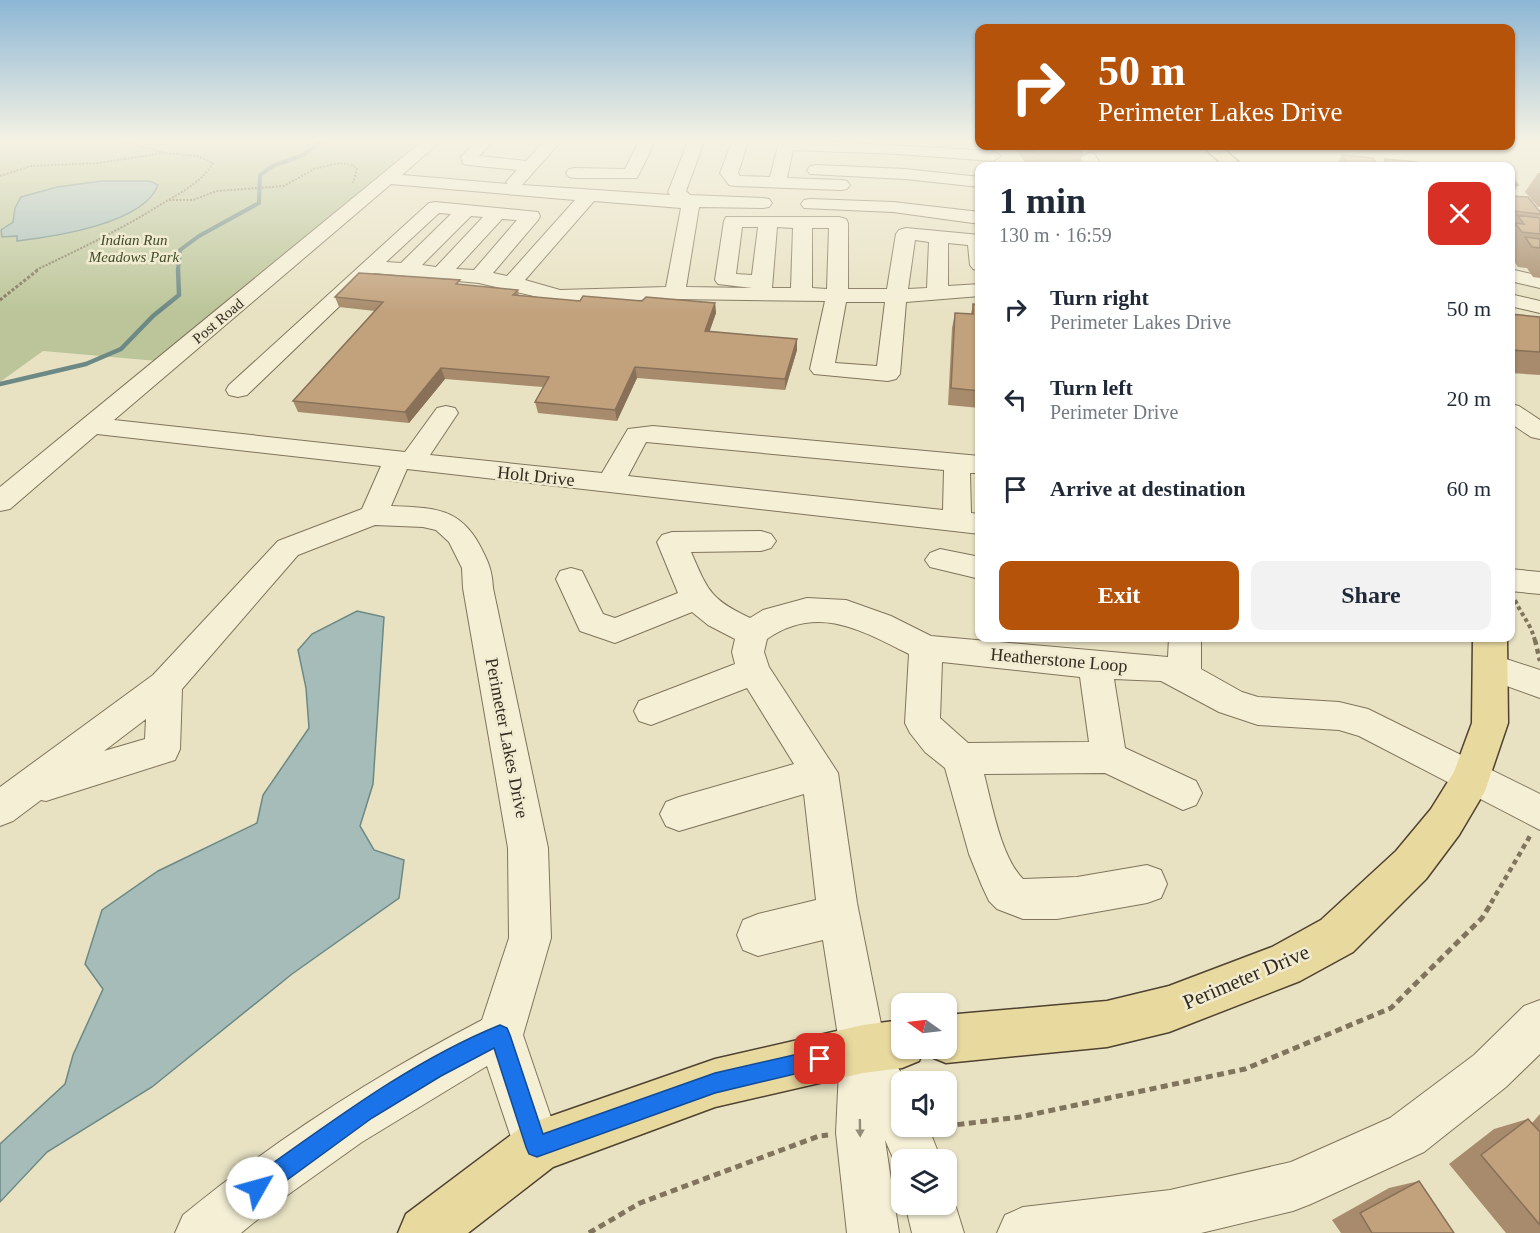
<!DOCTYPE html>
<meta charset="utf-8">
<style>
:root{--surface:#fff;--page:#f2f2f3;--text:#1f2937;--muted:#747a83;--accent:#b45309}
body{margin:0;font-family:Georgia,serif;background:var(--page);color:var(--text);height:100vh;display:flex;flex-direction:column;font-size:22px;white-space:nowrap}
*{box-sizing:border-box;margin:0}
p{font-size:20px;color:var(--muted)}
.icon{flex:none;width:33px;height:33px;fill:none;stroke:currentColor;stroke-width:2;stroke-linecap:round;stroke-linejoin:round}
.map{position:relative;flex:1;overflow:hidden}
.side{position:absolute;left:975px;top:162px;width:540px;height:480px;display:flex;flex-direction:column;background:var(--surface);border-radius:12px;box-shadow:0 2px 4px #0004}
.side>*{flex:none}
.hud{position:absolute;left:975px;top:24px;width:540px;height:126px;border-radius:12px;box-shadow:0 2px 4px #0004;background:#b45309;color:#fff;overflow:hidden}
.needle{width:39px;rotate:284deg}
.tools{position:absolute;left:891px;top:993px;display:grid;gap:12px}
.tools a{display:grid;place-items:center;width:66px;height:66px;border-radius:12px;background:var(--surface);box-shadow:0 2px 4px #0004;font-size:30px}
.pin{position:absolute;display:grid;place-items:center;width:51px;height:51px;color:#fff;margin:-26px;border-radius:12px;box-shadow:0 3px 9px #0006}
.me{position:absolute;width:66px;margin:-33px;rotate:52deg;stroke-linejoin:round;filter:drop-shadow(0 0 4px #0008)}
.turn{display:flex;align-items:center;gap:21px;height:126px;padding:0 24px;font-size:27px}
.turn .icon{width:78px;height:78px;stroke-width:2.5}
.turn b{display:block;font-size:42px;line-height:51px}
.round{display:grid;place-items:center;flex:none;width:63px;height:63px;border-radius:12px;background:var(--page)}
.head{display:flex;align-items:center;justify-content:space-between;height:102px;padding:0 24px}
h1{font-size:36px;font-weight:800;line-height:45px}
.button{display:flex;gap:12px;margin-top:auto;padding:12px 24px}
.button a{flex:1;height:69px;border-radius:12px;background:var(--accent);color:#fff;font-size:24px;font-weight:800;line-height:69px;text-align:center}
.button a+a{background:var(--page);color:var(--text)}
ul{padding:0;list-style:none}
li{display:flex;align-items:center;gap:18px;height:90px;padding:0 24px}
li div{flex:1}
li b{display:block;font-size:22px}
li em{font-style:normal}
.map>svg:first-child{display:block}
.green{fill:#bbc599}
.water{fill:#a5bcb8;stroke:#6d8985;stroke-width:1.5}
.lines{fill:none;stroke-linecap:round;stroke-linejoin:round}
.stream-far1{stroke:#6d8985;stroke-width:4}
.stream{stroke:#6d8985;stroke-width:4.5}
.minor-casing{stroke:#81745c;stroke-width:2}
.major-casing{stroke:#4f4230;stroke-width:3}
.path-far4{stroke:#81745c;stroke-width:2;stroke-dasharray:2 1.5;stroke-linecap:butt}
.path-far3{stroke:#81745c;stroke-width:3;stroke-dasharray:3 2;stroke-linecap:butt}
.path-far2{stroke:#81745c;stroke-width:4;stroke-dasharray:4 3;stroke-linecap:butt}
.path-far1{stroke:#81745c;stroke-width:4.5;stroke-dasharray:5 4;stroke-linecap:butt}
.path{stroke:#81745c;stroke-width:5;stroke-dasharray:7 4.5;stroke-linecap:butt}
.minor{fill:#f4efd5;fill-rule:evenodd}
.major{fill:#e8d99f;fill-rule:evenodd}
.wall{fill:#a78b6c}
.shaded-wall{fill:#887158}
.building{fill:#c2a27d;stroke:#887158;stroke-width:1.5}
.oneway{fill:#938c7a}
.route{fill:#1a73e8;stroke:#114b97;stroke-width:1.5}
.labels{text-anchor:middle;stroke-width:5;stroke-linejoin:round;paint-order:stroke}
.far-park-label{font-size:15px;font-style:italic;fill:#3f4c27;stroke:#f1ebd2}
.far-street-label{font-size:15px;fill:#322a1e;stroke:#f1ebd2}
.street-label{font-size:18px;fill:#322a1e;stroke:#f1ebd2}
.near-street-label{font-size:21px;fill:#322a1e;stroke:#f1ebd2}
</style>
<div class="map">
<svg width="1540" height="1233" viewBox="0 0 1540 1233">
<rect width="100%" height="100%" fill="#e8e2c3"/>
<!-- green -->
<path class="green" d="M 0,139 L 434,139 L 169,362 L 43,351 L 0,382 Z"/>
<!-- water -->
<path class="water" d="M 102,181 L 150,181 L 158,185 C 144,224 52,237 17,241 L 17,236 L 2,237 L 1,230 L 13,222 L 15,208 L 21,197 L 57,187 Z
M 357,611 L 384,617 L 373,784 L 360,826 L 374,850 L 404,860 L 399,898 L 292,974 L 152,1087 L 47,1152 L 0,1202 L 0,1144 L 65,1084 L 73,1055 L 103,989 L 85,964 L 102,910 L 158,871 L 257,823 L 263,795 L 309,728 L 306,688 L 298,650 L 312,634 Z"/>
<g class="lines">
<!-- stream-far1 -->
<path class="stream-far1" d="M 178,270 L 180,250 L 199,236 L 259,203 L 260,175 L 273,166 L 303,155 L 324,139"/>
<!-- stream -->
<path class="stream" d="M 0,384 L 86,364 L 121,349 L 153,316 L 179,295 L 178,269"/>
<!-- minor casing -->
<g class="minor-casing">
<path id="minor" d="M 425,139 L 443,139 L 402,175 L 508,184 L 506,182 L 517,170 L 469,165 L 463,164 L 461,157 L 478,139 L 495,139 L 479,156 L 526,161 L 546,139 L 563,139 L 522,185 L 670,195 L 668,192 L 689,139 L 705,139 L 686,191 L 690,195 L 763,198 L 769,199 L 772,203 L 769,207 L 763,208 L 699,207 L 686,287 L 752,288 L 718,284 L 715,280 L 724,221 L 726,217 L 839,217 L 846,219 L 848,223 L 848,289 L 887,289 L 896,234 L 899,230 L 906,228 L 980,235 L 980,271 L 973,269 L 970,265 L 968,245 L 948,243 L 948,286 L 980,284 L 980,296 L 906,302 L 900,374 L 896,379 L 888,381 L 814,374 L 810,369 L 825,301 L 675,299 L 559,302 L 479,283 L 374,273 L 247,395 L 238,397 L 229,395 L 226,390 L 229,385 L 429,203 L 435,202 L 538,212 L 540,216 L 538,220 L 493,273 L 507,276 L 575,200 L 391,184 L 114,420 L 405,452 L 437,408 L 446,406 L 455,408 L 458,413 L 430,455 L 602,473 L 628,429 L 653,426 L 980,456 L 980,473 L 970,473 L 971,513 L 980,514 L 980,534 L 407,469 L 391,506 C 430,508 458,506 479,544 C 488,561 492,569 493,588 L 548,848 L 551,938 L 523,1035 L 561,1147 L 554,1164 L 537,1171 L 520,1164 L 487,1066 L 362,1142 L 289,1194 L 241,1233 L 175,1233 L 183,1215 C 276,1139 376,1075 482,1020 L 509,938 L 508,848 L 463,588 L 462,568 L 449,542 L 436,530 L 423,527 L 375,525 L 298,555 L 182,689 L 180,749 L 175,760 L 46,801 L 41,800 L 13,821 L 0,826 L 0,787 L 153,675 L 278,541 L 362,509 L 381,466 L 97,434 L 10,509 L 0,511 L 0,487 ZM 594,201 L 681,208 L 666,287 L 560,290 L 525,280 ZM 439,213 L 451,214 L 401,263 L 386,262 ZM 471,216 L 483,217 L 436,267 L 422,265 ZM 502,219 L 517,220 L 474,270 L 456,269 ZM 742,227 L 758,227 L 752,275 L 736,274 ZM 777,227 L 793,228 L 791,288 L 772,288 ZM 812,228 L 829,228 L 827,289 L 812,288 ZM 915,240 L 929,242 L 927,288 L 908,289 ZM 846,302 L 885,302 L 877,366 L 835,363 ZM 646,442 L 944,470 L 943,510 L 628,476 ZM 146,719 L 145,739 L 104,751 Z
M 640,139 L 656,139 L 637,178 L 575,178 L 569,177 L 566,173 L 569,169 L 575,168 L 625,169 Z
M 733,139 L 749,139 L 738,173 L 740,176 L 770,177 L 780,139 L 993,151 L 1001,156 L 993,161 L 898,154 L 793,150 L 787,178 L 841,180 L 847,181 L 850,185 L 847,189 L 841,190 L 735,186 L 729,185 L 720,173 Z
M 1088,153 L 1094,154 L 1102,166 L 1086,166 L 1080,158 Z
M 816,165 L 905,169 L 980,177 L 980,187 L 905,179 L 810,174 L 807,170 L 810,166 Z
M 810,199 L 893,202 L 980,212 L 980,224 L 893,212 L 804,208 L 801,204 L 804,200 Z
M 1510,269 L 1540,276 L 1540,288 L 1510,281 Z
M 1510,294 L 1540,301 L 1540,313 L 1510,306 Z
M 1510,404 L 1519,406 L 1540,420 L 1540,439 L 1531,437 L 1510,423 Z
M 761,531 L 771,534 L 776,541 L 771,548 L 761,551 L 691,552 C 708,591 710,599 750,618 L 763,610 L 807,598 L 846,600 L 891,616 L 931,636 L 1168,657 L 1169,638 L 1201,638 L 1201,669 L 1242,692 L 1258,697 L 1339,702 L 1368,709 L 1540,794 L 1540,830 L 1359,736 L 1339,730 L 1258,725 L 1219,712 L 1161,681 L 1114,679 L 1125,748 L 1196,781 L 1202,793 L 1196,805 L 1183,810 L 1105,773 L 984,774 C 992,805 1001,857 1023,879 L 1077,877 L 1147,865 L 1161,870 L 1167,884 L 1161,898 L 1147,903 L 1057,919 L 1023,919 L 997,909 L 989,901 L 982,886 L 969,854 L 945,768 L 925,752 L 910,733 L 905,723 L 909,654 C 861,630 817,604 767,639 L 764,652 L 769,667 L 838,773 L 857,903 L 885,1044 L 906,1082 L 902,1082 L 902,1126 L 928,1126 L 941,1160 L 902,1160 L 902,1178 L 885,1140 L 899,1233 L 847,1233 L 836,1133 L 840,1049 L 823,940 L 758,956 L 743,950 L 737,935 L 743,920 L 758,914 L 816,900 L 804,794 L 679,831 L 666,826 L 660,814 L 666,802 L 679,797 L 794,764 L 747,688 L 651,725 L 639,721 L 634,711 L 639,701 L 735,664 L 732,652 L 735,639 L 708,625 L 692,612 L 615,643 L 580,631 L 556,579 L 560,571 L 571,568 L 582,571 L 603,614 L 615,618 L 678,593 L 657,542 L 662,535 L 672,532 ZM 942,662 L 1080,677 L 1089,742 L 968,743 L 940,718 Z
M 940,549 L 980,557 L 980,579 L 930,567 L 925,560 L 930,553 Z
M 1510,569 L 1540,572 L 1540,594 L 1510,591 Z
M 1491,654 L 1540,670 L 1540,698 L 1479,676 L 1474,667 L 1479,658 Z
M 1540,1000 L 1540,1054 L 1506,1087 L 1424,1152 L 1311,1204 L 1293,1211 L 1201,1233 L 997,1233 L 1005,1215 L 1023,1207 L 1170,1190 L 1291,1162 L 1390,1118 L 1474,1055 L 1524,1006 Z
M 946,1186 L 955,1204 L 964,1233 L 912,1233 L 905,1204 L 946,1204 Z"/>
</g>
<!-- major casing -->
<g class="major-casing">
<path id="major" d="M 1202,146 L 1221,146 L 1243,166 L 1224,166 Z
M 1473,638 L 1507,638 L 1508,723 L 1485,791 L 1459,835 L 1426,879 L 1353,952 L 1300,981 L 1169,1032 L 1107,1047 L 946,1063 L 929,1056 L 926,1048 L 946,1048 L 946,1015 L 1107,1001 L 1169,986 L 1272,947 L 1321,920 L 1396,851 L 1431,809 L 1454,772 L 1472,723 Z
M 902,1020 L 902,1048 L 924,1048 L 919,1061 L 902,1068 L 863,1073 L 715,1107 L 553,1167 L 468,1233 L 398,1233 L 406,1214 L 519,1129 L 537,1121 L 715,1059 L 863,1025 Z"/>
</g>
<!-- path-far4 -->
<path class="path-far4" d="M 0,176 L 31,166 L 98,163 L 165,153 L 114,139
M 169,200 L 193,200 L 217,191 L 284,186 L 314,169 L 340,163 L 353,165 L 357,169 L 353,183
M 36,270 C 80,249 122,229 163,203 C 182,192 202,182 213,163 L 197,156 L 165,153"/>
<!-- path-far3 -->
<path class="path-far3" d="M 0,300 L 39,269"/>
<!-- path-far2 -->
<path class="path-far2" d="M 1515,600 C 1522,616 1531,624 1535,641"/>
<!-- path-far1 -->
<path class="path-far1" d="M 1535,640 L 1540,661
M 1491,903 L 1530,836"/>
<!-- path -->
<path class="path" d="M 946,1126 L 1020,1117 L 1245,1069 L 1391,1008 L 1482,918 L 1492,902
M 589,1233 L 640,1203 L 819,1136 L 828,1135"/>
<!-- minor -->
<use href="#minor" class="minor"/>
<!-- major -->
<use href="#major" class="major"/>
</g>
<!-- wall -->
<path class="wall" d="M 1013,146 L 1076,146 L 1082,153 L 1079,166 L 1028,166 Z
M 1092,146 L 1149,146 L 1148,149 Z
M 1342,155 L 1377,165 L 1376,166 L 1336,166 Z
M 1385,159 L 1420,166 L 1381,166 Z
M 1538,173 L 1540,173 L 1540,207 L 1538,207 L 1525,192 Z
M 1510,175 L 1518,185 L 1511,196 L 1540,212 L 1540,216 L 1539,217 L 1540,218 L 1540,278 L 1533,277 L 1527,268 L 1518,267 L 1511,257 L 1514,253 L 1510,252 Z
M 461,285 L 518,290 L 519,296 L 580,301 L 642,301 L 715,303 L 716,313 L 709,331 L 797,350 L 785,390 L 637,378 L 617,421 L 538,413 L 535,402 L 543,387 L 445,379 L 409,423 L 298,412 L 293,401 L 375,311 L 339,307 L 335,297 Z
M 973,304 L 980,305 L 980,408 L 948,405 L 952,328 L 955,313 L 971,314 Z
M 1510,314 L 1540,317 L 1540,375 L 1510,373 Z
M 1540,1114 L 1540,1233 L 1506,1233 L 1449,1164 L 1494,1129 L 1528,1119 L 1532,1123 Z
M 1419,1181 L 1454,1233 L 1341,1233 L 1332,1220 L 1389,1188 Z"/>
<!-- shaded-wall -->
<path class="shaded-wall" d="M 715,303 L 716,313 L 706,342 L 705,331 Z
M 797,339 L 797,350 L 785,390 L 785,379 Z
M 635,367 L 637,378 L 617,421 L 615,410 Z
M 441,368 L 445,379 L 409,423 L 405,412 Z"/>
<!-- building -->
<path class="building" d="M 1030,146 L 1076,146 L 1082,153 L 1036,154 Z
M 1342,155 L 1373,158 L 1377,165 L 1369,164 L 1371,166 L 1348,166 Z
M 1385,159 L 1417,162 L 1420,166 L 1389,166 Z
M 1429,163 L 1461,166 L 1462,166 L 1431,166 Z
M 1510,175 L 1518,185 L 1510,184 Z
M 1510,196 L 1528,197 L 1540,212 L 1540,214 L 1514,211 L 1510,206 Z
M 1517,215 L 1540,218 L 1540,234 L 1522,232 L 1515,223 L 1524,224 Z
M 1525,237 L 1540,239 L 1540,248 L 1532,247 Z
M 359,273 L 460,280 L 456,284 L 518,290 L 513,295 L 580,301 L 583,296 L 642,301 L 646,297 L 715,303 L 705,331 L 797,339 L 785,379 L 635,367 L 615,410 L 535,402 L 549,377 L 441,368 L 405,412 L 293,401 L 383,302 L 335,297 Z
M 973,304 L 980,305 L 980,391 L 951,388 L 955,313 L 973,314 Z
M 1510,314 L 1540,317 L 1540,352 L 1510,350 Z
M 1528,1119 L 1540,1132 L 1540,1225 L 1481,1155 Z
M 1419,1181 L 1454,1233 L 1372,1233 L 1360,1213 Z"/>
<!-- one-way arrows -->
<defs><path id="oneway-solid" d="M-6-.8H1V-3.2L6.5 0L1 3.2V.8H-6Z" transform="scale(1.5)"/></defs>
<use class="oneway" href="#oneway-solid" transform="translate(860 1128) rotate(89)"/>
<!-- sky -->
<linearGradient id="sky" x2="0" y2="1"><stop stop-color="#8db7d5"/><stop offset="0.45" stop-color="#f5f2e4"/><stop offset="1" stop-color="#f5f2e4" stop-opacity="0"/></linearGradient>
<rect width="1540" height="312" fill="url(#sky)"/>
<!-- route -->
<path class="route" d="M 500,1025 L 507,1028 L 510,1035 L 543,1134 L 715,1073 L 820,1049 L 828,1052 L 830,1059 L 828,1066 L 820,1068 L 715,1093 L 537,1157 L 529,1154 L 526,1147 L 494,1048 L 441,1076 L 372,1118 L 265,1196 L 257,1199 L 249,1196 L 246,1188 L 249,1180 C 329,1124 409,1062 500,1025 Z"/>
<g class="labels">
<!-- far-park labels -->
<g class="far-park-label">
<text x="134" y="245">Indian Run<tspan x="134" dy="17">Meadows Park</tspan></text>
</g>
<!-- far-street labels -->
<g class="far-street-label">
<text transform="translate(218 321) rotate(-40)" y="5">Post Road</text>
</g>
<!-- street labels -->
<g class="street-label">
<text transform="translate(536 476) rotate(6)" y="6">Holt Drive</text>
<text transform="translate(1059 660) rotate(5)" y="6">Heatherstone Loop</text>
<text transform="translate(507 738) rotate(79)" y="6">Perimeter Lakes Drive</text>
</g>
<!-- near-street labels -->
<g class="near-street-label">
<text transform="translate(1246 977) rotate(-23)" y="7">Perimeter Drive</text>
</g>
</g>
</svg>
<div class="tools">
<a><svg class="needle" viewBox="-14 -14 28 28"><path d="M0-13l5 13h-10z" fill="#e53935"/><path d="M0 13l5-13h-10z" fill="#747a83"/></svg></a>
<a><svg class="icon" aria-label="sound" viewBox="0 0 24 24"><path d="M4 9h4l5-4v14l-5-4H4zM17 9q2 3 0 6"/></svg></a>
<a><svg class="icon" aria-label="layers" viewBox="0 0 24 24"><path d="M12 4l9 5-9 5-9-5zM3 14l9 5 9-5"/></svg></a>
</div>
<div class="pin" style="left:820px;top:1059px;background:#d93025"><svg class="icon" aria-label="arrive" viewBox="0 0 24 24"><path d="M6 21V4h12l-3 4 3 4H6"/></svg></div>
<svg class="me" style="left:257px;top:1188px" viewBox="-20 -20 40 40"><circle r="19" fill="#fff"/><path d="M0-13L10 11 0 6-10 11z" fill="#1a73e8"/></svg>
<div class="hud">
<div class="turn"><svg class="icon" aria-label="right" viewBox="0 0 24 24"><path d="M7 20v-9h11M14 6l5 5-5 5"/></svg><div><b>50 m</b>Perimeter Lakes Drive</div></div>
</div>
<section class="side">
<div class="head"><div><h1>1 min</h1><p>130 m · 16:59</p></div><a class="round" style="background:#d93025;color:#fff"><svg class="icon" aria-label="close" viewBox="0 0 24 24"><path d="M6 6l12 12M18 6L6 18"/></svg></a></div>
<ul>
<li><svg class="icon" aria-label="right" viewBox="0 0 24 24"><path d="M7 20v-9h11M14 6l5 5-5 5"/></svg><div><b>Turn right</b><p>Perimeter Lakes Drive</p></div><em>50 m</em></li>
<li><svg class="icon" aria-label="left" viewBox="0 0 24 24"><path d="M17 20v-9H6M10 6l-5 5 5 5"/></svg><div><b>Turn left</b><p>Perimeter Drive</p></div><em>20 m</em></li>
<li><svg class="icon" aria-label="arrive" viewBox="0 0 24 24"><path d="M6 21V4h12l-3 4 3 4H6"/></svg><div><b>Arrive at destination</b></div><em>60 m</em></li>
</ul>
<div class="button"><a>Exit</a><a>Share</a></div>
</section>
</div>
